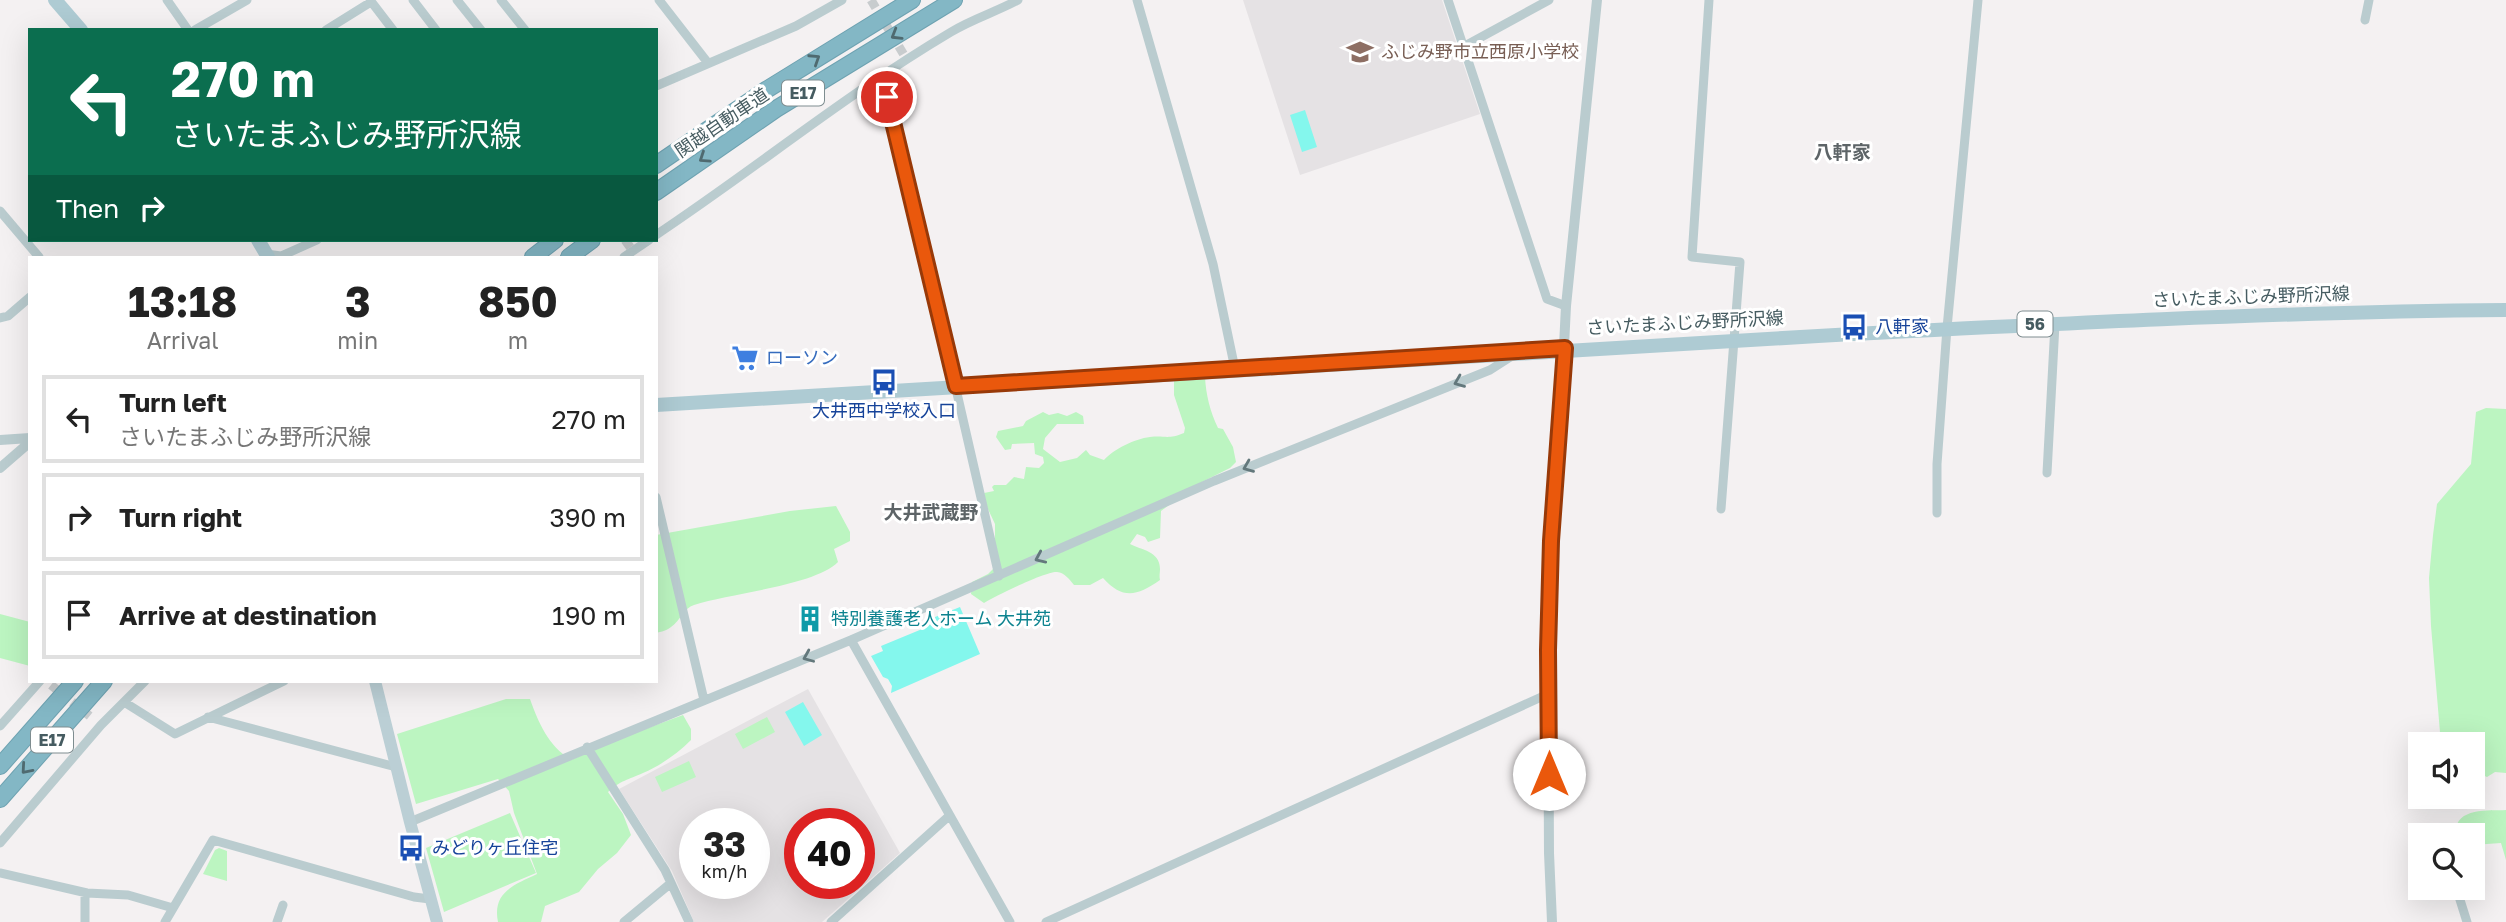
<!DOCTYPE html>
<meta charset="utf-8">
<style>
:root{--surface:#fff;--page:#f6f6f6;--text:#222;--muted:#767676;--line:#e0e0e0}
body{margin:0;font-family:"Golos Text","Noto Sans JP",sans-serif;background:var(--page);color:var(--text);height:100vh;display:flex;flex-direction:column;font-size:26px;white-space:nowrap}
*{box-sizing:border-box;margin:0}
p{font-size:23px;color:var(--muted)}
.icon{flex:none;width:38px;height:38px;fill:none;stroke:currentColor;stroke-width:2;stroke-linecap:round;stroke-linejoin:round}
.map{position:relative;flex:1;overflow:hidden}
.sheet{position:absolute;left:28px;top:256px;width:630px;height:427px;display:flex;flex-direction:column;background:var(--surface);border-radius:0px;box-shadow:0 7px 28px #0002}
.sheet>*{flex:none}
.banner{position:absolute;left:28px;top:28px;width:630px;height:214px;border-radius:0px;box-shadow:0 7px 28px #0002;background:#0b6e4f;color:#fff;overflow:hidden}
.controls{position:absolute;left:2408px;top:732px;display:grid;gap:14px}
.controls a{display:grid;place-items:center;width:77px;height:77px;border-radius:0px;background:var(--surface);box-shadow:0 7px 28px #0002;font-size:35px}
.speed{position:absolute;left:679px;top:808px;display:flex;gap:14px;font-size:35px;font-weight:700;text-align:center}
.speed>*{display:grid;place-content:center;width:91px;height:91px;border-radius:50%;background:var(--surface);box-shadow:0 7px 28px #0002;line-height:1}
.speed small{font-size:18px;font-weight:400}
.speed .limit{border:10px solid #d22;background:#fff;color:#111}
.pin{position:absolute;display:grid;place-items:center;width:60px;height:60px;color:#fff;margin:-30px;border:4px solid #fff;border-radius:50%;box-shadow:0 2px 7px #0007}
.me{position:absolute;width:77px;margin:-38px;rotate:0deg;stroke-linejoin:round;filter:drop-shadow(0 0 5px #0008)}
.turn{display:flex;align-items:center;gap:24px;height:147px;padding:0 28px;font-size:32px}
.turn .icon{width:91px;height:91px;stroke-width:2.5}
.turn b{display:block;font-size:49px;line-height:60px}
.then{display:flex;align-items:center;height:66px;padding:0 28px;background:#0003;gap:14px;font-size:26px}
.eta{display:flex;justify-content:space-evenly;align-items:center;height:119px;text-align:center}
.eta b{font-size:42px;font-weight:700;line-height:49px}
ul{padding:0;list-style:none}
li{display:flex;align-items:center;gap:21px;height:88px;margin:0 14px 10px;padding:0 14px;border:4px solid var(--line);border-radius:0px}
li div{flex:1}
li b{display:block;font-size:26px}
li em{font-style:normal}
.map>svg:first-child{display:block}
.education{fill:#e5e2e4;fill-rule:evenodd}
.green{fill:#bcf5c1}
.water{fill:#84f7ed}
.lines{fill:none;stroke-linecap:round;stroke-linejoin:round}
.minor-tunnel{stroke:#c8ccce;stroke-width:9;stroke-dasharray:9 4.5;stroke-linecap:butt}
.motorway-casing{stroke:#6ea2b1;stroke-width:18}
.minor{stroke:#bacccf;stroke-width:9}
.tertiary{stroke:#bacccf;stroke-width:10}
.secondary{stroke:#bbcfd5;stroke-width:12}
.primary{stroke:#aecbd3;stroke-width:14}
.motorway{stroke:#83b7c5;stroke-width:16}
.oneway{stroke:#4f6a70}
.oneway2{stroke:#63787c}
.route-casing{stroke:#983908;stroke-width:18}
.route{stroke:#ea580c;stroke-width:12}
.labels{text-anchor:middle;stroke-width:6;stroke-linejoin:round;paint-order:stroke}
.shield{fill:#fff;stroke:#7e8d90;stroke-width:2}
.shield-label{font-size:16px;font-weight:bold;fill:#465c61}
.education-label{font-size:18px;fill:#785e54;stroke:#fff;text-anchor:start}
.street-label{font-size:18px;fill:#465c61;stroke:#fff}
.transit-label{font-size:18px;fill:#164399;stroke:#fff;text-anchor:start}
.shop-label{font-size:18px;fill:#366cbe;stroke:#fff;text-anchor:start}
.culture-label{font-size:18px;fill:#0d838f;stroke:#fff;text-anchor:start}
.neighbourhood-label{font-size:19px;font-weight:bold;fill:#5d6467;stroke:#fff}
</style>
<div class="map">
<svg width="2506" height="922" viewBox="0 0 2506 922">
<rect width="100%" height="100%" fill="#f4f1f2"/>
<!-- education -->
<path class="education" d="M 1243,0 L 1442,0 L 1480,114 L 1300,175 Z
M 808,689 L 900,853 L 822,922 L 694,922 L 672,871 L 619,789 ZM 695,824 L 754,824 L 754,884 L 695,884 ZM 800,824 L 859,824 L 859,884 L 800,884 Z"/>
<!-- green -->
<path class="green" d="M 1184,375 L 1205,377 C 1206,395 1210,411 1218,428 L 1223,429 L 1233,447 L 1236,462 L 1230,468 L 1196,485 L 1161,511 L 1160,538 L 1148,542 L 1145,537 L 1137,534 L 1130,544 C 1141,550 1160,551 1160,569 C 1160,573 1159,576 1160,580 C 1137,596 1123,600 1103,578 L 1090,585 L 1074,585 C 1069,579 1065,573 1057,572 C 1046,571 996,596 984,603 L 971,594 L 972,582 L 988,574 L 999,563 L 995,544 L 995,524 L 987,507 L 984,493 L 994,491 L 992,487 L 994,485 L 1006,485 L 1014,477 L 1024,479 L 1026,467 L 1039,468 L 1044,463 L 1043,457 L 1035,454 L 1034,443 L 1012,444 L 1011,449 L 1005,450 L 996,437 L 998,431 L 1023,426 L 1026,421 L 1043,412 L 1049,415 L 1058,413 L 1067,416 L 1076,412 L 1083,416 L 1084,424 L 1057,424 L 1045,438 L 1043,449 L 1060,462 L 1077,458 L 1086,450 L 1090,455 L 1104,460 C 1114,449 1134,439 1150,437 C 1165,435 1167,440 1184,433 L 1185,428 L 1174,395 L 1174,381 Z
M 2486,408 L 2506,409 L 2506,773 L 2495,772 L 2487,777 L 2473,771 L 2473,744 L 2441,744 L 2431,626 L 2429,578 L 2433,535 L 2437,504 L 2471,464 L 2476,412 Z
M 836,506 L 850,532 L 850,541 L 834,549 L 838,562 C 814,586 730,593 694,605 C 684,608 680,621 671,627 C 668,630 661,632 656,633 L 656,535 L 790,511 Z
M 0,614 L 30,622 L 30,666 L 0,658 Z
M 506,699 L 530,699 C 539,724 548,745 571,760 L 629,735 L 683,715 L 691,729 L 691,740 C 678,753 660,766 643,773 C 628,780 621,780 608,792 L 623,814 L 631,835 L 617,853 L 598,869 L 579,892 L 545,906 L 541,922 L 498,922 C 492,892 514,885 537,874 L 514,813 L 509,791 L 498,779 L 416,804 L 397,734 Z
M 767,717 L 775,732 L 743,749 L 735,734 Z
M 689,761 L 696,777 L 662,792 L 655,777 Z
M 2506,810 L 2506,860 L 2501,843 L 2473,845 L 2473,835 L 2456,835 C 2453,807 2488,811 2506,810 Z
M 510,813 L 536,873 L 444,912 L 426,848 Z
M 219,848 L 227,851 L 227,881 L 203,874 L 215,850 Z"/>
<!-- water -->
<path class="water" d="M 1305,110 L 1317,147 L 1302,152 L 1290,115 Z
M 960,607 L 980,654 L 891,693 L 892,686 L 888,679 L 883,677 L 871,656 L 883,651 L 881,646 L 927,627 L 925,621 Z
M 803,702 L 822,735 L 804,746 L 785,712 Z"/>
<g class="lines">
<!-- minor-tunnel -->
<path class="minor-tunnel" d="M 871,0 L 907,60
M 625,240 L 633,251
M 51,685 L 91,717"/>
<!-- motorway casing -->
<g class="motorway-casing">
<path id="motorway" d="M 656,165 L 766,90 L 912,0
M 656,192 L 776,109 L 954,0
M 533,257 L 555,240
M 569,257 L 592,240
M 0,766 L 75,681
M 0,799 L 104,681"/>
</g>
<!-- minor -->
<path class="minor" d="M 167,0 L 188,30
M 370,0 L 393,30
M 413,0 L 436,30
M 457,0 L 481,30
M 501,0 L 525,30
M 659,0 L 708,63
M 1137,0 L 1213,264 L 1235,369
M 1448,0 L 1547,299 L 1566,306
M 1709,0 L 1692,257 L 1740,262 L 1721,509
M 2365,20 L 2369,0
M 195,30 L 247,0
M 326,30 L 371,2
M 1463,47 L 1549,0
M 882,78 L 919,228 L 999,576
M 656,86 L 796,26 L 842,0
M 0,211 L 39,257
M 656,235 C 755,169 848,93 951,32 C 972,19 996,12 1018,0
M 266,254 L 281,256 L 317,240
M 624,257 L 649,240
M 0,318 L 8,316 L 30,297
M 2047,473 L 2055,324
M 656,497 L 704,700
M 1937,513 L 1937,464 L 1947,328 L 1978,0
M 851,640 L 1010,922
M 124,702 L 175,734 L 284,681
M 208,717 L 396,767
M 0,726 L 40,681
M 587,747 L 665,870 L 689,922
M 410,822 L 851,640 L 1214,481 L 1490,370 L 1515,354
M 0,843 L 101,725 L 145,681
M 0,873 L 87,893 L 128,895 L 173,908
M 2456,887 L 2467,922
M 85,893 L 85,922
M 165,922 L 213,840 L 414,897 L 430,899
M 277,922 L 283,905
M 624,922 L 671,883
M 831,922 L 949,816
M 1046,922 L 1548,694"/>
<!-- tertiary -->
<path class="tertiary" d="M 0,440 L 30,438
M 0,468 L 30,442
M 1552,922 L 1549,853 L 1548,650 L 1551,541 L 1561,406 L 1566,306 L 1597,0"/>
<!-- secondary -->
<path class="secondary" d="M 375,681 L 410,822 L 437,922"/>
<!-- primary -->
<path class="primary" d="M 55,0 L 81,30
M 258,240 L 268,257
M 656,405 C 1043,381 1430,357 1818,336 C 2047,324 2276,312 2506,310"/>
<!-- motorway -->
<use href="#motorway" class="motorway"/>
</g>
<!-- one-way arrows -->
<defs><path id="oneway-chevron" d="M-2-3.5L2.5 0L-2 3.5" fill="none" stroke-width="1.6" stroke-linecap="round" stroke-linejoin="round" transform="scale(1.75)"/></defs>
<g class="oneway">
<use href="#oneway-chevron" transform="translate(896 35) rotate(149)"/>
<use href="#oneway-chevron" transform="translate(815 59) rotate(-33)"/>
<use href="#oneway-chevron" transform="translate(704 158) rotate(146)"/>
<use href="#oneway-chevron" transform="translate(26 769) rotate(131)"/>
</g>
<g class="oneway2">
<use href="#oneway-chevron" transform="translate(1459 382) rotate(158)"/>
<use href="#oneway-chevron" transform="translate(1248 467) rotate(158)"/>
<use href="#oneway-chevron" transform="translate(1040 558) rotate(156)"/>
<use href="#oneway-chevron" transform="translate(808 657) rotate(157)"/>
</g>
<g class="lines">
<!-- route casing -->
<g class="route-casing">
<path id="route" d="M 887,97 L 956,386 L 1565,348 L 1551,541 L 1548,650 L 1549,774"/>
</g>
<!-- route -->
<use href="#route" class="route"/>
</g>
<!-- icons -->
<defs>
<g id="school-bare" transform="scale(2.1)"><path d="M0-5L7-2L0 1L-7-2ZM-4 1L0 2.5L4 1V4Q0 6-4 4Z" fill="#8d6e63" stroke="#fff" stroke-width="2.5" paint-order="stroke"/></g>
<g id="bus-bare" transform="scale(2.1)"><path d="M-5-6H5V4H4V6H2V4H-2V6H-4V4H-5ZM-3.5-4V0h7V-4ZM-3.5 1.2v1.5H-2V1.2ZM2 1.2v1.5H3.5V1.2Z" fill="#1a4fb4" stroke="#fff" stroke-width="2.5" paint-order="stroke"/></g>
<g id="supermarket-bare" transform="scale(2.1)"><path d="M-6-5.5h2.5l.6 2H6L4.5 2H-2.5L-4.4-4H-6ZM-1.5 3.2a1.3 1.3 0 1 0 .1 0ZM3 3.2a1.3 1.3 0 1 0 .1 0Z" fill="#3f7fe0" stroke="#fff" stroke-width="2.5" paint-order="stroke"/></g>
<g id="building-bare" transform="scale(2.1)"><path d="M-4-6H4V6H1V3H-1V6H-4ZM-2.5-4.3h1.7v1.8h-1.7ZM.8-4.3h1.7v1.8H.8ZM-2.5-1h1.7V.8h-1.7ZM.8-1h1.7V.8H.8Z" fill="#0f9aa8" stroke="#fff" stroke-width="2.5" paint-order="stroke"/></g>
</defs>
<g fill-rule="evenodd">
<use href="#school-bare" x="1360" y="52"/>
<use href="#bus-bare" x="1854" y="327"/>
<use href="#supermarket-bare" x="745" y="358"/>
<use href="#bus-bare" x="884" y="382"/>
<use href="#building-bare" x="810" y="619"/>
<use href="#bus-bare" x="411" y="848"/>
</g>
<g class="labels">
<!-- shield labels -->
<g class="shield">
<rect x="782" y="80.5" width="42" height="25" rx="5"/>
<rect x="2017.5" y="311.5" width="35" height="25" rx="5"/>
<rect x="31" y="727.5" width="42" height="25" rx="5"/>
</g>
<g class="shield-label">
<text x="803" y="99">E17</text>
<text x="2035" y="330">56</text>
<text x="52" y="746">E17</text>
</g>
<!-- education labels -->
<g class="education-label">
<text x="1381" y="58">ふじみ野市立西原小学校</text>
</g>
<!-- street labels -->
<g class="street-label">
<text transform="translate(722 123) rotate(-34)" y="6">関越自動車道</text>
<text transform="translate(2251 297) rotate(-2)" y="6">さいたまふじみ野所沢線</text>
<text transform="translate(1685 323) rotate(-3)" y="6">さいたまふじみ野所沢線</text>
</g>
<!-- transit labels -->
<g class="transit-label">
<text x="1875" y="333">八軒家</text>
<text x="884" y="417" text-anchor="middle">大井西中学校入口</text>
<text x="432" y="854">みどりヶ丘住宅</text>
</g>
<!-- shop labels -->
<g class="shop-label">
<text x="766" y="364">ローソン</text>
</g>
<!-- culture labels -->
<g class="culture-label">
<text x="831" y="625">特別養護老人ホーム 大井苑</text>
</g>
<!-- neighbourhood labels -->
<g class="neighbourhood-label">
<text x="1842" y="159">八軒家</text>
<text x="931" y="519">大井武蔵野</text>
</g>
</g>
</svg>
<div class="controls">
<a><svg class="icon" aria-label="sound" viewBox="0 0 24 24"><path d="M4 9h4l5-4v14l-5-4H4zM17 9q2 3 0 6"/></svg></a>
<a><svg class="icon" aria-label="search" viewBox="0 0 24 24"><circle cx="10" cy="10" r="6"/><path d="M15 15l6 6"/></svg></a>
</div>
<div class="speed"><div>33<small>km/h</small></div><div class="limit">40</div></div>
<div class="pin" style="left:887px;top:97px;background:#d93025"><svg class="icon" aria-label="arrive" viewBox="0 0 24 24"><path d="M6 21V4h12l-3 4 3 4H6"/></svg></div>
<svg class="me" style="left:1549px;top:774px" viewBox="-20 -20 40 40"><circle r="19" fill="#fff"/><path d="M0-13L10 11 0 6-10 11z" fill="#ea580c"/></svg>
<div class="banner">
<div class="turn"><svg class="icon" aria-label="left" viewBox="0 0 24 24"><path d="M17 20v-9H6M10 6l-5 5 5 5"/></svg><div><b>270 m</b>さいたまふじみ野所沢線</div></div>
<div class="then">Then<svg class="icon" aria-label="right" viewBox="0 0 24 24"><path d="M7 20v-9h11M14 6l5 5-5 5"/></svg></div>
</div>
<section class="sheet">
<div class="eta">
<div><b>13:18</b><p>Arrival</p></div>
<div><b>3</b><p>min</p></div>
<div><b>850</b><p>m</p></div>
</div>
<ul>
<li><svg class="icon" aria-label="left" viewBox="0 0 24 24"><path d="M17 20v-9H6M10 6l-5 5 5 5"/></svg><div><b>Turn left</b><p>さいたまふじみ野所沢線</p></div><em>270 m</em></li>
<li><svg class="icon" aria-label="right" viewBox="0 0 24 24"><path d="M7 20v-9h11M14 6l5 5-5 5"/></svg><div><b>Turn right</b></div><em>390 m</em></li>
<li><svg class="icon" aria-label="arrive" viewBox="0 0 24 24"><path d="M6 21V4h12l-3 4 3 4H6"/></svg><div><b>Arrive at destination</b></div><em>190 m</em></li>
</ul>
</section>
</div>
